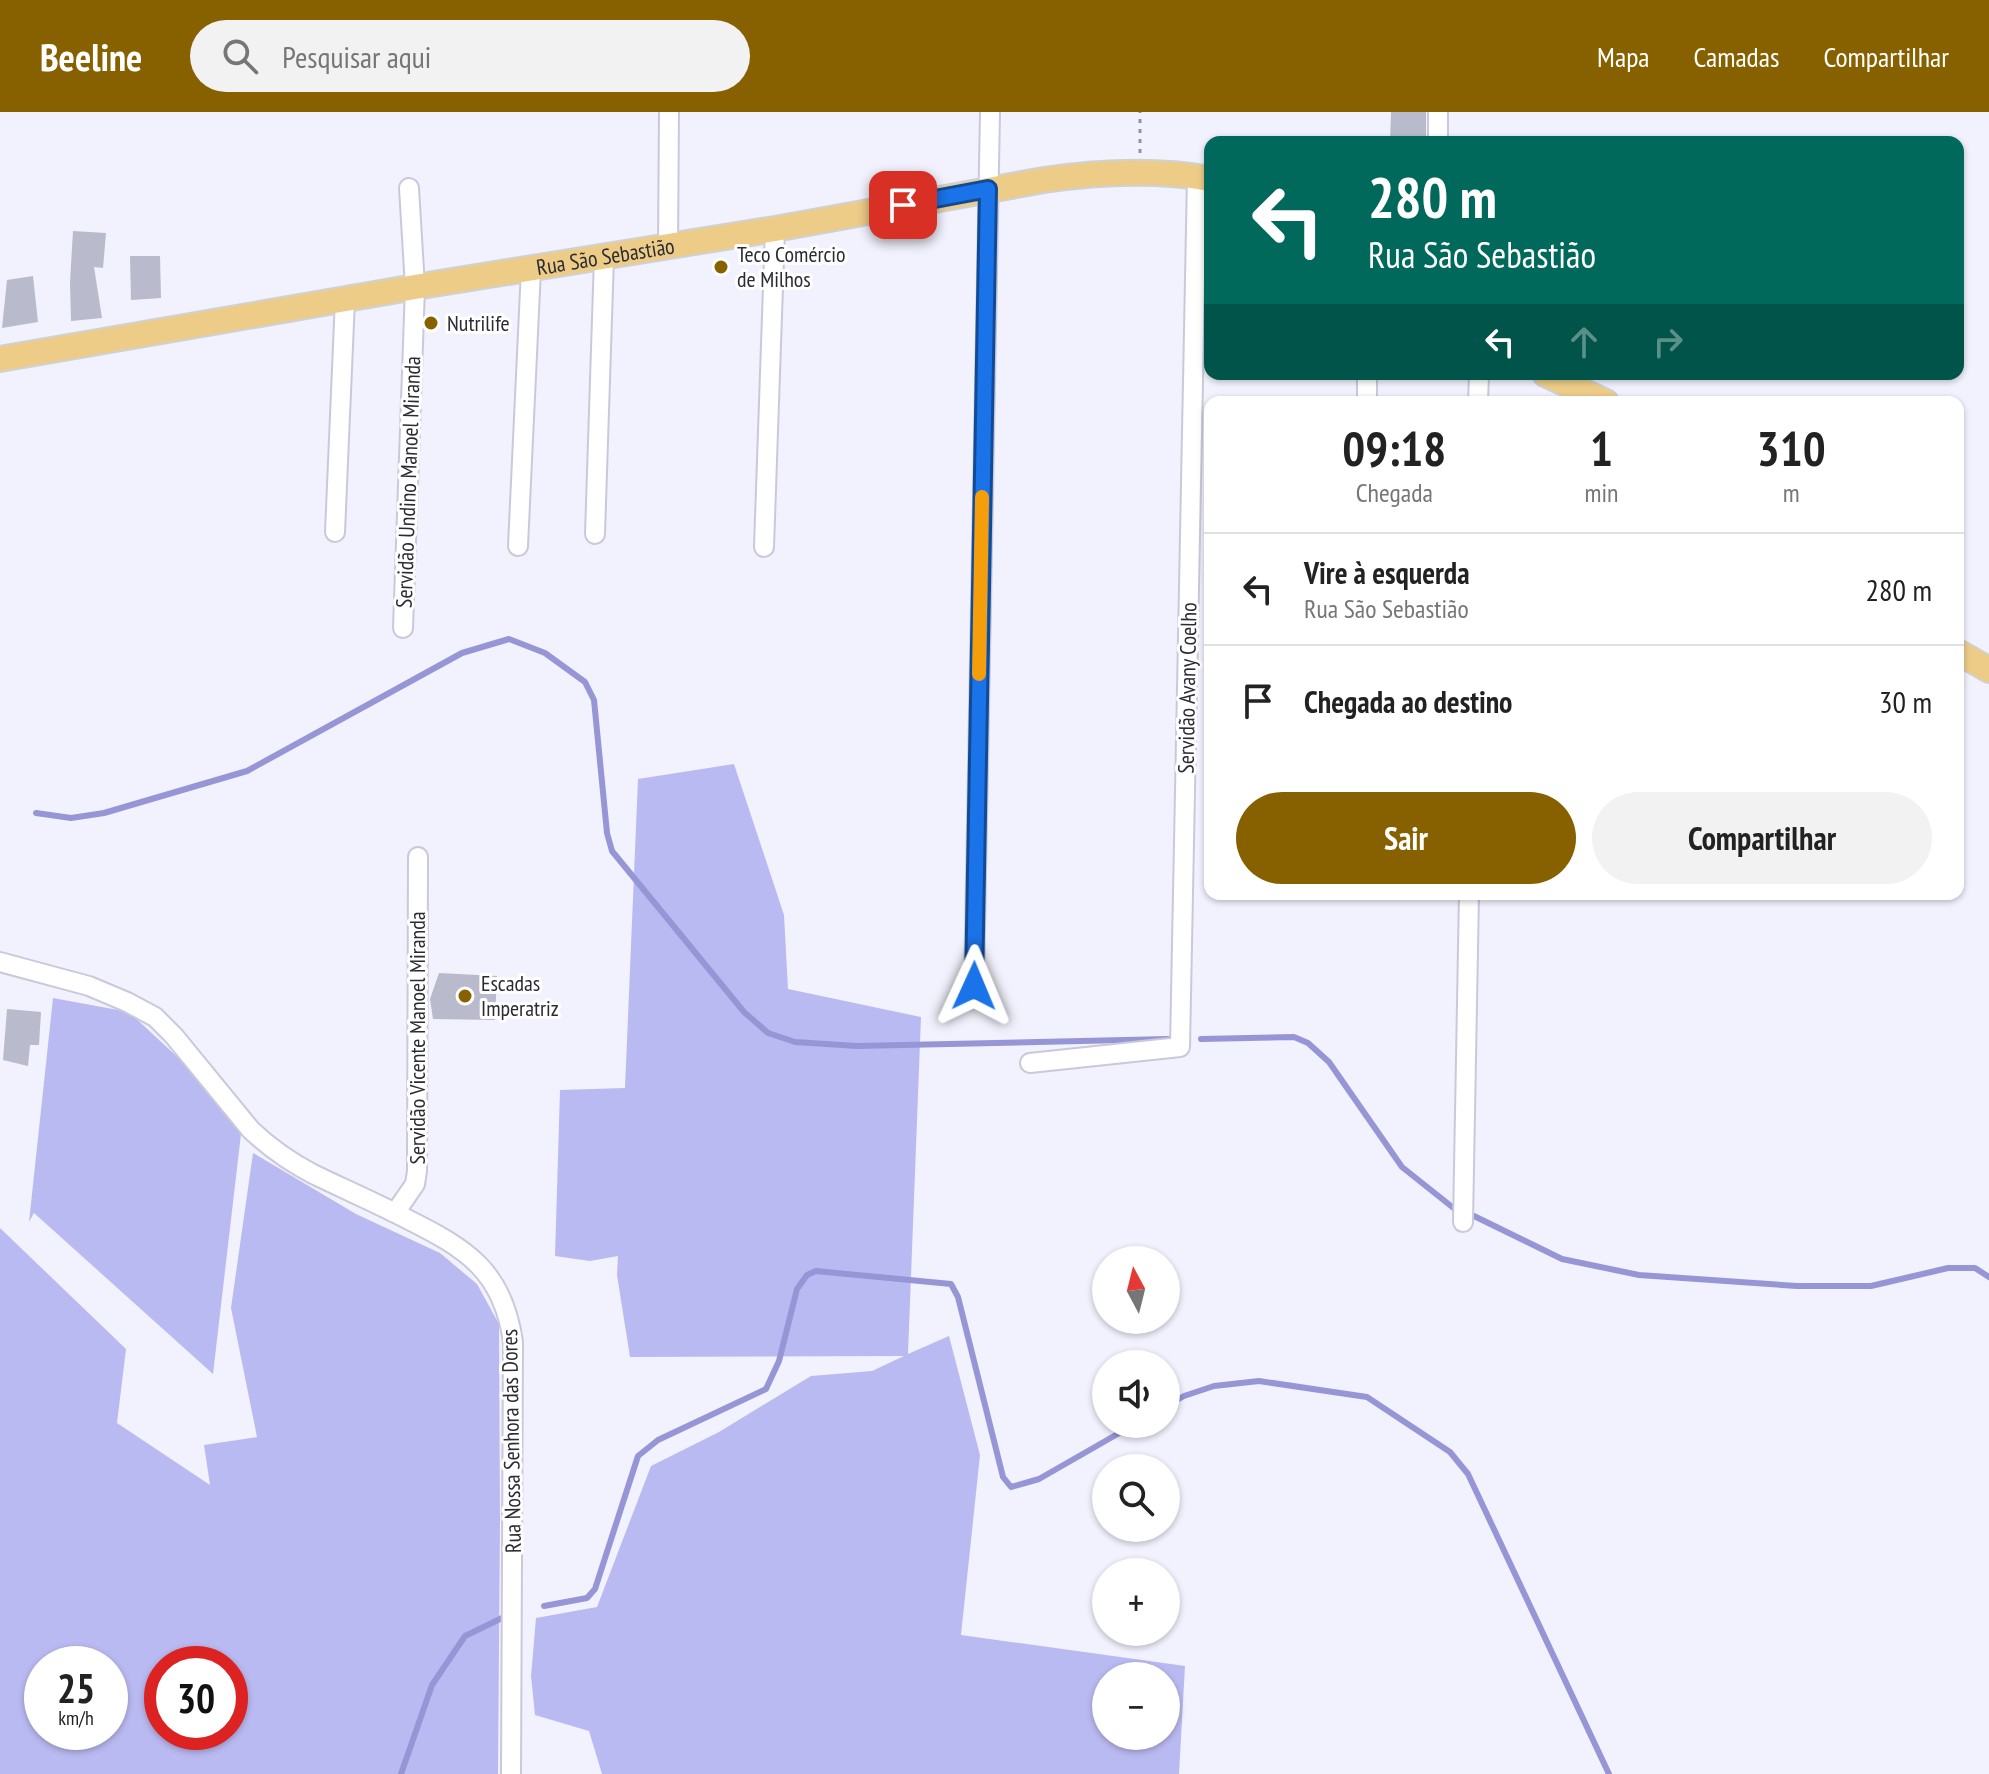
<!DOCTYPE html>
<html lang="pt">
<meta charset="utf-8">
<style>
:root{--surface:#fff;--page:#f2f2f2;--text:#222;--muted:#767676;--line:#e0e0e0;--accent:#876100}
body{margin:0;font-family:"PT Sans Narrow",sans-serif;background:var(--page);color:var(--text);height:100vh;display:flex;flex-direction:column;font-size:30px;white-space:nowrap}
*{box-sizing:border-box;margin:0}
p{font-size:26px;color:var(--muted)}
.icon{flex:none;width:44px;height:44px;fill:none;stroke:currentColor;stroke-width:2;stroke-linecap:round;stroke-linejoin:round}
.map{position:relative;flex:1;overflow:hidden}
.side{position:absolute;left:1204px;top:284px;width:760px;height:504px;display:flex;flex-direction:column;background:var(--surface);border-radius:16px;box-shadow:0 2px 6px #0004}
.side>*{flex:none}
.guide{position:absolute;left:1204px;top:24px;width:760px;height:244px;border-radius:16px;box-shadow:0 2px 6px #0004;background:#00695c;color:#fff;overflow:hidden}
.needle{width:52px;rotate:353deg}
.fabs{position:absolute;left:1092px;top:1134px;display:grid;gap:16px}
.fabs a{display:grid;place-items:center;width:88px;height:88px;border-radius:50%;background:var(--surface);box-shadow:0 2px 6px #0004;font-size:40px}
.speed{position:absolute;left:24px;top:1534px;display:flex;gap:16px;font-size:40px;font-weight:700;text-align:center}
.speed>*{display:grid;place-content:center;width:104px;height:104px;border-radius:50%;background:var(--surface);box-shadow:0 2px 6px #0004;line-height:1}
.speed small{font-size:20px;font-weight:400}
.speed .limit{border:12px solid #d22;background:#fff;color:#111}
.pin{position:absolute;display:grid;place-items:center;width:68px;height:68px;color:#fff;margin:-34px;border-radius:16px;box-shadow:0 4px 12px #0006}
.me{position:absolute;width:88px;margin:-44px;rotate:1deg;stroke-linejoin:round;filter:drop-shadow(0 0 6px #0008)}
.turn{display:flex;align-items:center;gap:28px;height:168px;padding:0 32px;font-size:36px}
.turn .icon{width:104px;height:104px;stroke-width:2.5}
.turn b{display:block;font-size:56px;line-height:68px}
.lanes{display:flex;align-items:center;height:76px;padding:0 32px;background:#0003;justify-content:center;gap:40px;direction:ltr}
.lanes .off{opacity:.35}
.eta{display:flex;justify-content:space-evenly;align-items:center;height:136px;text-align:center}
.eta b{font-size:48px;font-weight:800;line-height:56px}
.button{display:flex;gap:16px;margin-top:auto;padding:16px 32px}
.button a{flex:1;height:92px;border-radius:48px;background:var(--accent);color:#fff;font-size:32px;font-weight:800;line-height:92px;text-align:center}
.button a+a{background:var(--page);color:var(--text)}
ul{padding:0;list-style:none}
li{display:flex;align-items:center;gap:24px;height:112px;padding:0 32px;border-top:2px solid var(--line)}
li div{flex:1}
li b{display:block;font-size:30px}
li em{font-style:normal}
header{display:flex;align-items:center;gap:48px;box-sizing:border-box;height:112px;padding:0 40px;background:var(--accent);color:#fff}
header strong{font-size:38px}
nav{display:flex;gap:44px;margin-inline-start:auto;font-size:28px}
.search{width:560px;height:72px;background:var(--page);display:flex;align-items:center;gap:20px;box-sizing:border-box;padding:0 28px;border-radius:44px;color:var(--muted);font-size:30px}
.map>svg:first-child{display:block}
.green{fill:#babaf2;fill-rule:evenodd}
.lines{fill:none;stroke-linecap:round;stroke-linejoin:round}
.stream{stroke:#9696d6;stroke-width:6}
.building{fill:#b9bacb}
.minor-casing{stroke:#c9c9db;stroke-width:22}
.major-casing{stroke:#d0d1d2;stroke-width:28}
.path{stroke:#93949d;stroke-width:3;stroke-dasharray:4 6;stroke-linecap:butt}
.minor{stroke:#fff;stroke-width:18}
.major{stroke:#edcc88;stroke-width:24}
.route-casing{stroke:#114b97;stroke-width:20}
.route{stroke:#1a73e8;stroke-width:14}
.slow{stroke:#f59e0b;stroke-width:14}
.poi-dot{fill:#876100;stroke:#fff;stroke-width:3}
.labels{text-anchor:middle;stroke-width:6;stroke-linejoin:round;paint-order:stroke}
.poi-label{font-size:22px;fill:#2b2c33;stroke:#fff;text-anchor:start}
.street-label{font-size:22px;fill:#2b2c33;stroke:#fff}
</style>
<header>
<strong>Beeline</strong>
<div class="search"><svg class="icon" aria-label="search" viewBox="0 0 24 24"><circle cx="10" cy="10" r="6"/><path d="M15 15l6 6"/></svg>Pesquisar aqui</div>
<nav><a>Mapa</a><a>Camadas</a><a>Compartilhar</a></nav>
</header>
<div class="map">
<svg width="1989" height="1662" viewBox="0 0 1989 1662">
<rect width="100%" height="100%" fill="#f1f2fd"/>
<!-- green -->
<path class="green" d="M 734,652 L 784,803 L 788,877 L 921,905 L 908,1242 L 949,1224 L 980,1343 L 961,1523 L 1185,1554 L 1179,1662 L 602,1662 L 589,1619 L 535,1603 L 531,1564 L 536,1506 L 597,1495 L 651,1354 L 719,1320 L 811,1264 L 872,1259 L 904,1244 L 630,1245 L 617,1163 L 618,1144 L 590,1149 L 555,1144 L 560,978 L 625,976 L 638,667 ZM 1106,1564 L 1166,1564 L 1166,1624 L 1106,1624 Z
M 53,886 L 129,900 L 186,953 L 241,1022 L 213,1262 L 34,1101 L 29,1110 Z
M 253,1041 L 356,1102 L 440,1141 L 477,1172 L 499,1212 L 500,1406 L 498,1662 L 0,1662 L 0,1116 L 126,1237 L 117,1311 L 210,1373 L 204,1333 L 257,1325 L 231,1196 ZM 110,1552 L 110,1620 L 42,1620 L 42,1552 ZM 162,1552 L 230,1552 L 230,1620 L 162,1620 Z"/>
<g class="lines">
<!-- stream -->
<path class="stream" d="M 36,701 L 71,706 L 104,701 L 247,659 L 462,541 L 509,527 L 545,541 L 585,570 L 594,588 L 607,721 L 612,739 L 744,900 L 768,921 L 795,930 L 857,934 L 1168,927
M 1201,927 L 1294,925 L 1308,931 L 1329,950 L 1402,1055 L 1456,1098
M 1474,1104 L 1562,1147 L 1639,1163 L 1797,1174 L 1871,1174 L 1948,1156 L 1975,1156 L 1989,1165
M 1166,1294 L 1184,1284 L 1214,1274 L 1259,1269 L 1367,1285 L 1450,1340 L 1468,1362 L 1609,1662
M 544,1494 L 587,1486 L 595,1477 L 638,1344 L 658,1328 L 766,1277 L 779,1249 L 797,1177 L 807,1163 L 816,1159 L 951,1172 L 958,1185 L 1003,1365 L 1011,1375 L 1039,1367 L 1135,1312
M 401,1662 L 432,1573 L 465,1524 L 502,1506"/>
</g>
<!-- building -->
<path class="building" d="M 1391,0 L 1426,0 L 1426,30 L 1390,30 Z
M 73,119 L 106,121 L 103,156 L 94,155 L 102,206 L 71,209 L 70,170 Z
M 130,144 L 160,144 L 161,186 L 131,188 Z
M 33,164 L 38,210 L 2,216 L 7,168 Z
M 439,861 L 497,864 L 495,908 L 433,907 L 430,887 Z
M 7,897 L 41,900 L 39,933 L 30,933 L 28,954 L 3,948 Z"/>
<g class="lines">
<!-- minor casing -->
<g class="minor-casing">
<path id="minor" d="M 1438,30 L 1438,0
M 668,135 L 669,0
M 1367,290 L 1367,262
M 1478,290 L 1479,262
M 335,420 L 345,187
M 595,422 L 604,145
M 518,434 L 531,157
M 764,435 L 775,117
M 403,516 L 415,175 L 409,76
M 0,850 L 89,874 L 127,890 L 155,905 L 174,924 L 251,1018 C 270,1036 290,1050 313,1062 C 344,1077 376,1091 407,1107 C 467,1137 503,1159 513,1230 L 511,1662
M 974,874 L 990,0
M 1030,951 L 1180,935 L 1197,65
M 395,1101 L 415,1072 L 417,1059 L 418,745
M 1463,1110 L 1469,782"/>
</g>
<!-- major casing -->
<g class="major-casing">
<g id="major">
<path id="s1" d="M 0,247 L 415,175 L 775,117 L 1044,68 C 1099,60 1155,57 1210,67"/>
<path d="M 1545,262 L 1606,290"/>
<path d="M 1958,540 L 1989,558"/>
</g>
</g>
<!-- path -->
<path class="path" d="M 1140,41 L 1140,0"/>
<!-- minor -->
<use href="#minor" class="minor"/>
<!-- major -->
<use href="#major" class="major"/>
</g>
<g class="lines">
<!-- route casing -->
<g class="route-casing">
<path id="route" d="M 903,93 L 988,77 L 974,874"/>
</g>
<!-- route -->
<use href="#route" class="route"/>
<!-- slow -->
<path class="slow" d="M 979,562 L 982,385"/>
</g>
<!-- markers -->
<g class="poi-dot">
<circle cx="721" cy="155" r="8"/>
<circle cx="431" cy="211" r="8"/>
<circle cx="465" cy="884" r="8"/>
</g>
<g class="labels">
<!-- poi labels -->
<g class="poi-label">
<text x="737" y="150">Teco Comércio<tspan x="737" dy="25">de Milhos</tspan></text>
<text x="447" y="219">Nutrilife</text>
<text x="481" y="879">Escadas<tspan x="481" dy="25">Imperatriz</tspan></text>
</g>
<!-- street labels -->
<g class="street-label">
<text dy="8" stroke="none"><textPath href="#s1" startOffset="614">Rua São Sebastião</textPath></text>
<text transform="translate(408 370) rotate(-88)" y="8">Servidão Undino Manoel Miranda</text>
<text transform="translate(1187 576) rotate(-89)" y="8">Servidão Avany Coelho</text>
<text transform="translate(417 926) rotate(-90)" y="8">Servidão Vicente Manoel Miranda</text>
<text transform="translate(511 1329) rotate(-91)" y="8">Rua Nossa Senhora das Dores</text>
</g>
</g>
</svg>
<div class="fabs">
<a><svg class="needle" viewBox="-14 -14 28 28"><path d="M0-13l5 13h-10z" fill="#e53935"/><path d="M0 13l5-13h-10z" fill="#767676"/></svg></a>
<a><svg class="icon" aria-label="sound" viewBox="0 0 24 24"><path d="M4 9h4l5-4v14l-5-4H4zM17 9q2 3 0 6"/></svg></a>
<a><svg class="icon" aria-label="search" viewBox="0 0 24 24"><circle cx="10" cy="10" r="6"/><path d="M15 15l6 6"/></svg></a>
<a>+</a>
<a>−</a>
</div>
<div class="speed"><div>25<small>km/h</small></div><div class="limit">30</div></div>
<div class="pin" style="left:903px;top:93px;background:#d93025"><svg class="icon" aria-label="arrive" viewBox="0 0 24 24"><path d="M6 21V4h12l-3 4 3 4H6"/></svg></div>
<svg class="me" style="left:974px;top:874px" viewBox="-20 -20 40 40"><path d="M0-17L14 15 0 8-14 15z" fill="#1a73e8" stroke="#fff" stroke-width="4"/></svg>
<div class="guide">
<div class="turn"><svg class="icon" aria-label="left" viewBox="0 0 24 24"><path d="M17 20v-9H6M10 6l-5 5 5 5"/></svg><div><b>280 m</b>Rua São Sebastião</div></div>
<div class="lanes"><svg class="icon" aria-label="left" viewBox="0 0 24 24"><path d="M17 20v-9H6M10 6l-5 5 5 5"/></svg><svg class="icon off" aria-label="ahead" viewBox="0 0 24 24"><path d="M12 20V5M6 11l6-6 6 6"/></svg><svg class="icon off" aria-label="right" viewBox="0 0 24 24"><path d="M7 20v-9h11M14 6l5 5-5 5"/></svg></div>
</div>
<section class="side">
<div class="eta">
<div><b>09:18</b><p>Chegada</p></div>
<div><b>1</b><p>min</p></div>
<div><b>310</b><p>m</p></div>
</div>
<ul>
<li><svg class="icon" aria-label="left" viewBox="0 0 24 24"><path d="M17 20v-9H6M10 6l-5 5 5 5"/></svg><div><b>Vire à esquerda</b><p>Rua São Sebastião</p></div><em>280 m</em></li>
<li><svg class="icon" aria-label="arrive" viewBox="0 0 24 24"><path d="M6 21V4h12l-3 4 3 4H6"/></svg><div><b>Chegada ao destino</b></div><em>30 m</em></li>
</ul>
<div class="button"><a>Sair</a><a>Compartilhar</a></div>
</section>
</div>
